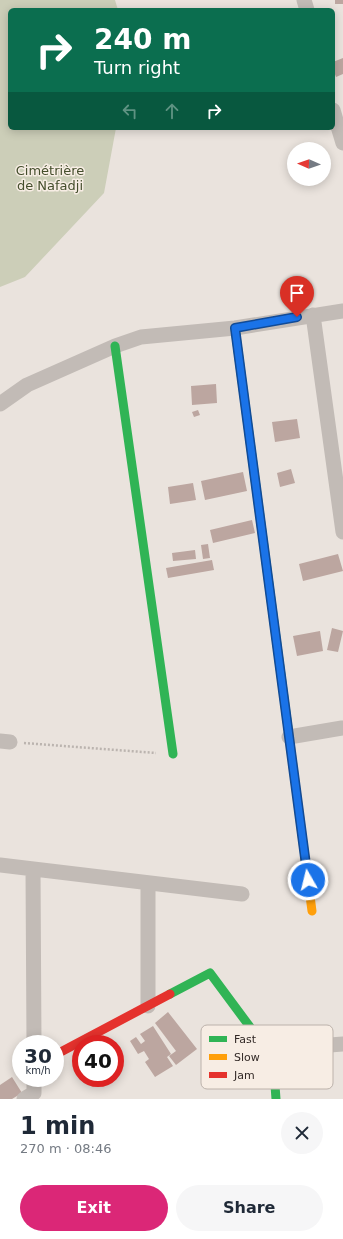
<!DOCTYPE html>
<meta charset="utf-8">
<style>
:root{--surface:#fff;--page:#f6f6f7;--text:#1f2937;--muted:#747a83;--accent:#db2777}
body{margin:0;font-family:"DejaVu Sans",sans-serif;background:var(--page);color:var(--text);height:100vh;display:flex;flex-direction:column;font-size:15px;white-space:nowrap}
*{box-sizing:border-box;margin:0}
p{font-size:13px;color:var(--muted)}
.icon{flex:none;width:22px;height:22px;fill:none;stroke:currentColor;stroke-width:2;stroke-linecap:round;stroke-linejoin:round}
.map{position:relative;height:1099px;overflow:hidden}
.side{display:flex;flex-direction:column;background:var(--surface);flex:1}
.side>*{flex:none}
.guide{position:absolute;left:8px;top:8px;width:327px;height:122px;border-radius:6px;box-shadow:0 2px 10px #0003;background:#0b6e4f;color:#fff;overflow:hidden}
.needle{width:26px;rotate:272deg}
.fabs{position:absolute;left:287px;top:142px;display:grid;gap:8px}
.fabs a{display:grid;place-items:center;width:44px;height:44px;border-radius:50%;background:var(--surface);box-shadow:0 2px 10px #0003;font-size:20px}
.speed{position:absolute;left:12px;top:1035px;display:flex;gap:8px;font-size:20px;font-weight:700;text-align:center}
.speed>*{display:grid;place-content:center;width:52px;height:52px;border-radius:50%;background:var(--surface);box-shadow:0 2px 10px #0003;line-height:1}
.speed small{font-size:10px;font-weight:400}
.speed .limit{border:6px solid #d22;background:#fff;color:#111}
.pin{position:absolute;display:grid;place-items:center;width:34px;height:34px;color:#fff;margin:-41px -17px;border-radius:50% 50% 50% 0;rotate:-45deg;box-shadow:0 0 4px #0007}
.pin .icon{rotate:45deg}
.me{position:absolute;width:44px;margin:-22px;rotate:352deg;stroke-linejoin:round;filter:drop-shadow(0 0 3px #0008)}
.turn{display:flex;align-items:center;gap:14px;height:84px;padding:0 20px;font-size:18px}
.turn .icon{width:52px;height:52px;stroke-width:2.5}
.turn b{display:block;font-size:28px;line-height:34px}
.lanes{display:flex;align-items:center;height:38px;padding:0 20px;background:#0003;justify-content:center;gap:20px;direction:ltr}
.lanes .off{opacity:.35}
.round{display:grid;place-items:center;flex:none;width:42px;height:42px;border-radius:21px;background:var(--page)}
.headline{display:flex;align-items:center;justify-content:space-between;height:68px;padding:0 20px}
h1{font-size:24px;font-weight:600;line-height:30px}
.action{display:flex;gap:8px;margin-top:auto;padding:8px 20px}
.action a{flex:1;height:46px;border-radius:24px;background:var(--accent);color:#fff;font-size:16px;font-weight:600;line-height:46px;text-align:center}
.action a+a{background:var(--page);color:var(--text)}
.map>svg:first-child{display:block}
.green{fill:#ccceb8}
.building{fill:#bca6a0}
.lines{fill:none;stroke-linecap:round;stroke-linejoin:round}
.path{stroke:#bbb4af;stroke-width:2.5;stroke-dasharray:2 2;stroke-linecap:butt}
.street{stroke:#c2bbb6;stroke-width:15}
.fast{stroke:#30b455;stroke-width:9}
.slow{stroke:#ff9f0a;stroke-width:9}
.jam{stroke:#e5322d;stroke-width:9}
.route-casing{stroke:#114b97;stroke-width:10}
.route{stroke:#1a73e8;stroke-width:7}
.labels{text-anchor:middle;stroke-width:3;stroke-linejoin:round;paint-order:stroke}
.park-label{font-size:13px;fill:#444e2c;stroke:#f7ede4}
.key{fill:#f7ede4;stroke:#bcb2ab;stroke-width:1}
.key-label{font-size:11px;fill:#322926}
</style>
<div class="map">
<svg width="343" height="1099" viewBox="0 0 343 1099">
<rect width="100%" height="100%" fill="#eae3dd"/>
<!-- green -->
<path class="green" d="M 0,0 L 115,0 L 118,10 L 10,10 L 10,128 L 116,128 L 104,193 L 25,277 L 0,287 Z"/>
<!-- building -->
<path class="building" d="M 335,0 L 343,0 L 343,4 L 335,4 Z
M 343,58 L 343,74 L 336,77 L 333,69 L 333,62 Z
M 216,384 L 217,403 L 192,405 L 191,386 Z
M 198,410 L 200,415 L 194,417 L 192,412 Z
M 297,419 L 300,438 L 275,442 L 272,422 Z
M 291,469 L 295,483 L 280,487 L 277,473 Z
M 243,472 L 247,491 L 205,500 L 201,481 Z
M 193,483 L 196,500 L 170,504 L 168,487 Z
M 252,520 L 255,533 L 213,543 L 210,530 Z
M 208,544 L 210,558 L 203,559 L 201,545 Z
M 195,550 L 196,559 L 173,561 L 172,553 Z
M 338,554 L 343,571 L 303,581 L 299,564 Z
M 212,560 L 214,570 L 168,578 L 166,568 Z
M 332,628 L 343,631 L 338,652 L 327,650 Z
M 320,631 L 323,651 L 297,656 L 293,636 Z
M 168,1012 L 197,1049 L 176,1065 L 169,1056 L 176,1051 L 155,1023 Z
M 153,1026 L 171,1054 L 167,1057 L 173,1066 L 155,1077 L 145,1062 L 149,1059 L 144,1051 L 138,1054 L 130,1041 L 136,1037 L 141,1044 L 145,1041 L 140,1034 Z
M 12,1077 L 22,1093 L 12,1099 L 0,1099 L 0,1085 Z"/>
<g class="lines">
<!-- path -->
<path class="path" d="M 24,743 L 156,753"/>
<!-- street -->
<path class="street" d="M 304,0 L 307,10
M 333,110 L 343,143
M 313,315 L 343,532
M 0,404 L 27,385 L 115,346 L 141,337 L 235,328 L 343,311
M 289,737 L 342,728
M 0,741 L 10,742
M 0,865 L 242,894
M 33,869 L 34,1044
M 148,883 L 148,1006
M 330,1045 L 343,1044
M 24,1099 L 34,1093 L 34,1078"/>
<!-- fast -->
<path class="fast" d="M 235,328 L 288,728
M 115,346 L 173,754
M 170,994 L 210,973 L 273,1058 L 276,1099"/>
<!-- slow -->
<path class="slow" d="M 288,728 L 312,911"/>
<!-- jam -->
<path class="jam" d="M 55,1055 L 170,994"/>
</g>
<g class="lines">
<!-- route casing -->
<g class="route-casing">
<path id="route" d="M 297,317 L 235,328 L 308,880"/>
</g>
<!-- route -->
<use href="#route" class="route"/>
</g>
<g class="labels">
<!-- park labels -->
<g class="park-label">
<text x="50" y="175">Cimétrière<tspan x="50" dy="15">de Nafadji</tspan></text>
</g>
</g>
<!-- legend -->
<rect x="201" y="1025" width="132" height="64" rx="6" class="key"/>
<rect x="209" y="1036" width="18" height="6" fill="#30b455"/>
<rect x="209" y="1054" width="18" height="6" fill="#ff9f0a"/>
<rect x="209" y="1072" width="18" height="6" fill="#e5322d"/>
<g class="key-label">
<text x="234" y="1043">Fast</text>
<text x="234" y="1061">Slow</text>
<text x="234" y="1079">Jam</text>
</g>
</svg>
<div class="fabs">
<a><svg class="needle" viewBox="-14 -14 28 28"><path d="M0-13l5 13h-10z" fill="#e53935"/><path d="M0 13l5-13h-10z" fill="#747a83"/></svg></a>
</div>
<div class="speed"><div>30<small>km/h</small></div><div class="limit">40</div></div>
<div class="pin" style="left:297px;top:317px;background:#d93025"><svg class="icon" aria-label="arrive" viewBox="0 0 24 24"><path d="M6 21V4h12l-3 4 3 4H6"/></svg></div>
<svg class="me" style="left:308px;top:880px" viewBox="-20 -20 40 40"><circle r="17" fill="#1a73e8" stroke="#fff" stroke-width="3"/><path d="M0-11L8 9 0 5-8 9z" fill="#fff"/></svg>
<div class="guide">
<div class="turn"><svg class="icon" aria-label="right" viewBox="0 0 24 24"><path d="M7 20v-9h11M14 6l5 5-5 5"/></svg><div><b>240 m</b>Turn right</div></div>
<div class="lanes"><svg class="icon off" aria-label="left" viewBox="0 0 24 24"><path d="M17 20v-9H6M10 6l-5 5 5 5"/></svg><svg class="icon off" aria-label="ahead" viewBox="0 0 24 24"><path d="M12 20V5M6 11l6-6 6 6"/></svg><svg class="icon" aria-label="right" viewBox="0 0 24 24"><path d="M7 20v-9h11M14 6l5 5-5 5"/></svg></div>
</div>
</div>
<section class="side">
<div class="headline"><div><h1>1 min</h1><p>270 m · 08:46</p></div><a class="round"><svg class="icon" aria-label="close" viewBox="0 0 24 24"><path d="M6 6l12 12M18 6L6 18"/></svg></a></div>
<div class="action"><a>Exit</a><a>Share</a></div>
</section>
